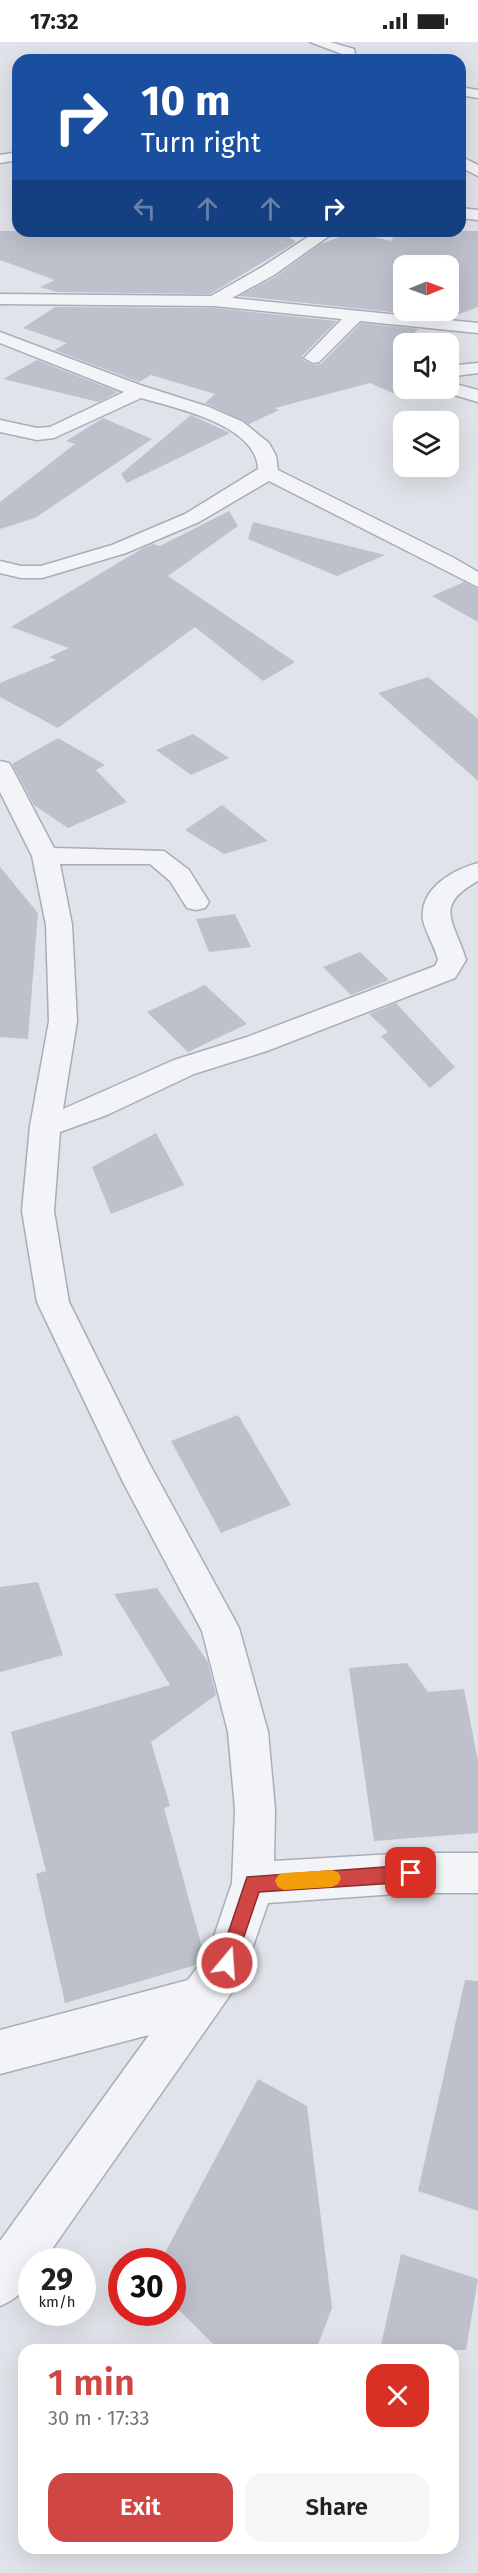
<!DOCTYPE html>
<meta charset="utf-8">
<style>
:root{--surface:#fff;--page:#f6f6f6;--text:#222;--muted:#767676;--accent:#d04644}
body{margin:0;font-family:"Fira Sans",sans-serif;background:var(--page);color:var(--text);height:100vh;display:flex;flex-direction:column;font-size:22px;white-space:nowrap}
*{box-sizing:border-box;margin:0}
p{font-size:20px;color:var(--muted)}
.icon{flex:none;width:33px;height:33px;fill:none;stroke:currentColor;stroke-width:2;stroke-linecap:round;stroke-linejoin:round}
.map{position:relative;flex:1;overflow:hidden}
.side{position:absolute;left:18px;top:2302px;width:441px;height:210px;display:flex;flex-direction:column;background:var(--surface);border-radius:18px;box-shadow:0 6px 24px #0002}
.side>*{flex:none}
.banner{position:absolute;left:12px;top:12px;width:454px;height:183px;border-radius:18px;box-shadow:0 6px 24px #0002;background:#1a4fa0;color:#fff;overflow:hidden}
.needle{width:39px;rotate:89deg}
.controls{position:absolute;left:393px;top:213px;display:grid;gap:12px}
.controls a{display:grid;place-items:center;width:66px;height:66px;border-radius:12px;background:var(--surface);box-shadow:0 6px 24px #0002;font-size:30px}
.speed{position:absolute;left:18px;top:2206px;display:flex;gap:12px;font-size:30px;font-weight:700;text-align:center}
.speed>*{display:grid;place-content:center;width:78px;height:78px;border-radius:50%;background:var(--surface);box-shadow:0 6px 24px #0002;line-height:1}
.speed small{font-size:15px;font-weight:400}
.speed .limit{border:9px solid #d22;background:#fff;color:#111}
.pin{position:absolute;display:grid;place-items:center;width:51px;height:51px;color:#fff;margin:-26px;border-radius:12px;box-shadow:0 3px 9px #0006}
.me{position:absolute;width:66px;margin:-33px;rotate:18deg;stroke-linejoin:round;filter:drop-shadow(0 0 4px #0008)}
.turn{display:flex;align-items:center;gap:21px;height:126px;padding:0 30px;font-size:27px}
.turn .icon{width:78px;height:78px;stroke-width:2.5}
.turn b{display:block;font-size:42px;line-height:51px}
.lanes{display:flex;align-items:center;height:57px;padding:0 30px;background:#0003;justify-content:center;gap:30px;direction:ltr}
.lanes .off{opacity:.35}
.round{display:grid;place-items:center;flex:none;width:63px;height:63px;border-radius:18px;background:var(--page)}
.summary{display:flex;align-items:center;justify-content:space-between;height:102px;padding:0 30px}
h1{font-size:36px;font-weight:600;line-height:45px;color:var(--accent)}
.button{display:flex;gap:12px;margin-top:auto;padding:12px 30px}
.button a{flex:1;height:69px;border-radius:18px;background:var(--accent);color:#fff;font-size:24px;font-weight:600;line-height:69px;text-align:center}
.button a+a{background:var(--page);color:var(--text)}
.status{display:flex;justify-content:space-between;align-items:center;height:42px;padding:0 30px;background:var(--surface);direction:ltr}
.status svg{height:16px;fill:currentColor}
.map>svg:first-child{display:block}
.building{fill:#bec1cc;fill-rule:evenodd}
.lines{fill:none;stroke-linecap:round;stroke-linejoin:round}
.minor-casing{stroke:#a9adb7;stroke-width:3}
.minor{fill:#f3f4f8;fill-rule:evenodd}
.route{fill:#d04644;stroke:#872e2c;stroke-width:1.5}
.slow{fill:#f59e0b}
</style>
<div class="status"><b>17:32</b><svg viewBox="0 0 49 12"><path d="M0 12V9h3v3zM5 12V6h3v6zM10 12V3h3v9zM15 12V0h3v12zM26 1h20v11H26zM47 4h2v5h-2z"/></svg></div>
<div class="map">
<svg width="478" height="2531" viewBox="0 0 478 2531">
<rect width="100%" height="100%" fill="#e0e3e9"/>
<!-- building -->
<path class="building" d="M 0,189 L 281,189 L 296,200 L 210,252 L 57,250 L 40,245 L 55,238 L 0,218 Z
M 397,189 L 478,189 L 478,265 L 449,276 L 239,254 L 275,235 L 321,202 L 353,190 L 391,199 ZM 404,224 L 448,224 L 448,268 L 404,268 Z
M 55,265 L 214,266 L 337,279 L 302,314 L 303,318 L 313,323 L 321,322 L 361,281 L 419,287 L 404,299 L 404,356 L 370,341 L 275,366 L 279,368 L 249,382 L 205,361 L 215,352 L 151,333 L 139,340 L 54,308 L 67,301 L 23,286 Z
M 37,318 L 118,350 L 99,360 L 3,337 Z
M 191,373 L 230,391 L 127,441 L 121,432 Z
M 103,376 L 152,397 L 35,476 L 0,487 L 0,460 L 75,402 L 66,399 Z
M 229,469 L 238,484 L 168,534 L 295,620 L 263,639 L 195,585 L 58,686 L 0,655 L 0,641 L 56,618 L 49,615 L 69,606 L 11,585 L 143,506 L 153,502 L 160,504 Z
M 253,480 L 385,513 L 337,534 L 248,497 Z
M 464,540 L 478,547 L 478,580 L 432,554 Z
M 428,635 L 478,677 L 478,739 L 378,651 Z
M 193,692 L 229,716 L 191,733 L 156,708 Z
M 58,696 L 105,723 L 96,728 L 127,760 L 68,786 L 34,763 L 12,722 Z
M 222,763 L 268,799 L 224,812 L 185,788 Z
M 0,825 L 38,871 L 28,997 L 0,995 Z
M 235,872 L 251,905 L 209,910 L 196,877 Z
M 360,910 L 389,938 L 351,953 L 323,925 Z
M 205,943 L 247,982 L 188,1010 L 147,970 Z
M 396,961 L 455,1025 L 430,1046 L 381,994 L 388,990 L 369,972 Z
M 156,1091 L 184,1143 L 111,1172 L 92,1125 Z
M 238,1373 L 291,1463 L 221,1491 L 171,1399 Z
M 38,1540 L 63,1613 L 0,1630 L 0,1545 Z
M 157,1546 L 208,1620 L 216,1653 L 151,1700 L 170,1764 L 164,1766 L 204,1913 L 196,1923 L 65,1961 L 36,1832 L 46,1829 L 11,1690 L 170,1643 L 114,1552 Z
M 407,1621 L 428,1650 L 464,1647 L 478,1719 L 478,1791 L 374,1799 L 349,1626 Z
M 465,1938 L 478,1939 L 478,2169 L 418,2149 Z
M 258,2037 L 307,2064 L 332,2266 L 316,2308 L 219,2308 L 172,2261 L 172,2220 L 160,2220 Z
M 401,2212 L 478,2237 L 466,2308 L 380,2308 Z"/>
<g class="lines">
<!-- minor casing -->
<g class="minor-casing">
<path id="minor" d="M 310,0 L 330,0 L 354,7 L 356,18 L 342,18 L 342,12 Z
M 460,45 L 478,48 L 478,56 L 460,53 Z
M 18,110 L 18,118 L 0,121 L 0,113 Z
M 460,114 L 478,123 L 478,134 L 460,125 Z
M 460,166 L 478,168 L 478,178 L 460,176 Z
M 317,189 L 336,189 L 274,233 L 232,256 L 478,281 L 478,291 L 360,279 L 319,320 L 313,321 L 304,316 L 342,277 L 214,264 L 0,262 L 0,252 L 211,254 L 262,225 Z
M 0,290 L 140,343 L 209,365 L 243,380 L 269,401 L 276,414 L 278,428 L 454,516 L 478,530 L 478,545 L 269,439 L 199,480 L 126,511 L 42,536 L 21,536 L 0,531 L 0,519 L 21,524 L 41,524 L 112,503 L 185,472 L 258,427 C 257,383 176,366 141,356 L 54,396 L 37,398 L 0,390 L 0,378 L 37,386 L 50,385 L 124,350 L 0,301 Z
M 478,321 L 478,331 L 448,335 L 448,324 Z
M 448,340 L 478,348 L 478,360 L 441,349 L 440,346 L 448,346 Z
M 0,719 L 9,721 L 12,726 L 54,806 L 164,809 L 189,828 L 209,860 L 205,866 L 196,868 L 187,866 L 170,839 L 150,822 L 60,822 L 72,883 L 77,979 L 63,1067 L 174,1018 L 247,995 L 435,924 L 438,918 C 435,904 426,892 423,878 C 419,847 452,828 478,821 L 478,839 C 432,864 455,880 466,918 L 455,936 L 267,1009 L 194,1032 L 107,1073 L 60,1090 L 54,1169 L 69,1260 L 149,1421 L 239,1586 L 268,1690 L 275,1767 L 274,1819 L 410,1811 L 478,1811 L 478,1851 L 410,1851 L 268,1861 L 242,1936 L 43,2220 L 32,2220 C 32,2243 21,2255 0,2264 L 0,2199 L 149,1993 L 0,2032 L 0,1988 L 188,1938 L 209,1909 L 232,1841 L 235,1767 L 228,1690 L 202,1589 L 123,1440 L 37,1260 L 22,1169 L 30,1084 L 49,979 L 46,883 L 32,814 L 0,750 Z"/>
</g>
<!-- minor -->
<use href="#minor" class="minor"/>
</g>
<!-- route -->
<path class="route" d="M 411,1823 L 417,1825 L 419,1831 L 417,1837 L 411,1840 L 259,1850 L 233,1927 L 227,1930 L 220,1927 L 218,1921 L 247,1835 Z"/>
<!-- slow -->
<path class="slow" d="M 332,1828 L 338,1830 L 341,1836 L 338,1842 L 332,1845 L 284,1848 L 278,1845 L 275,1839 L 278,1833 L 284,1831 Z"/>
</svg>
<div class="controls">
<a><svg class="needle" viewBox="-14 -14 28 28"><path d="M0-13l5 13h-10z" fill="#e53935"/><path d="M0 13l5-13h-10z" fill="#767676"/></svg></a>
<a><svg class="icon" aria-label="sound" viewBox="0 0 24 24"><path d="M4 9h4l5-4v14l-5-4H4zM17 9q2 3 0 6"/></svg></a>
<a><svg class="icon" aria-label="layers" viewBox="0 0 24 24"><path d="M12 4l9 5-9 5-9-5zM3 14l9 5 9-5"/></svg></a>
</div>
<div class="speed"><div>29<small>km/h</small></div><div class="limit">30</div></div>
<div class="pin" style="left:411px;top:1831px;background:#d93025"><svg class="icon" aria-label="arrive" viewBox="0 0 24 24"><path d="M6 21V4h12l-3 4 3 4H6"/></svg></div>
<svg class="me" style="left:227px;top:1921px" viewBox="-20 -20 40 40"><circle r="17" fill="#d04644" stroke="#fff" stroke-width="3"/><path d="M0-11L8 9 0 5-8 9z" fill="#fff"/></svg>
<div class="banner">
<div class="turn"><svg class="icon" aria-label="right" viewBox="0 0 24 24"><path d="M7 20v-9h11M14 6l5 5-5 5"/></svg><div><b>10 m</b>Turn right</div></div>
<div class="lanes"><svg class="icon off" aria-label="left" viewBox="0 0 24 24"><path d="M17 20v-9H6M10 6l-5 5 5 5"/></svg><svg class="icon off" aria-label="ahead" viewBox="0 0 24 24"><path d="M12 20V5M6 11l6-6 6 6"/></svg><svg class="icon off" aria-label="ahead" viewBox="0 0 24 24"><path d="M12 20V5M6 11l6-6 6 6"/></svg><svg class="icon" aria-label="right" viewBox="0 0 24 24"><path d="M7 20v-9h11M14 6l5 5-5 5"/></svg></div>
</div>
<section class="side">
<div class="summary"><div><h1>1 min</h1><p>30 m · 17:33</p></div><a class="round" style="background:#d93025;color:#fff"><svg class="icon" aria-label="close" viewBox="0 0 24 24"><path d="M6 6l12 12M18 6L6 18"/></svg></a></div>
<div class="button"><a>Exit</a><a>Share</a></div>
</section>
</div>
